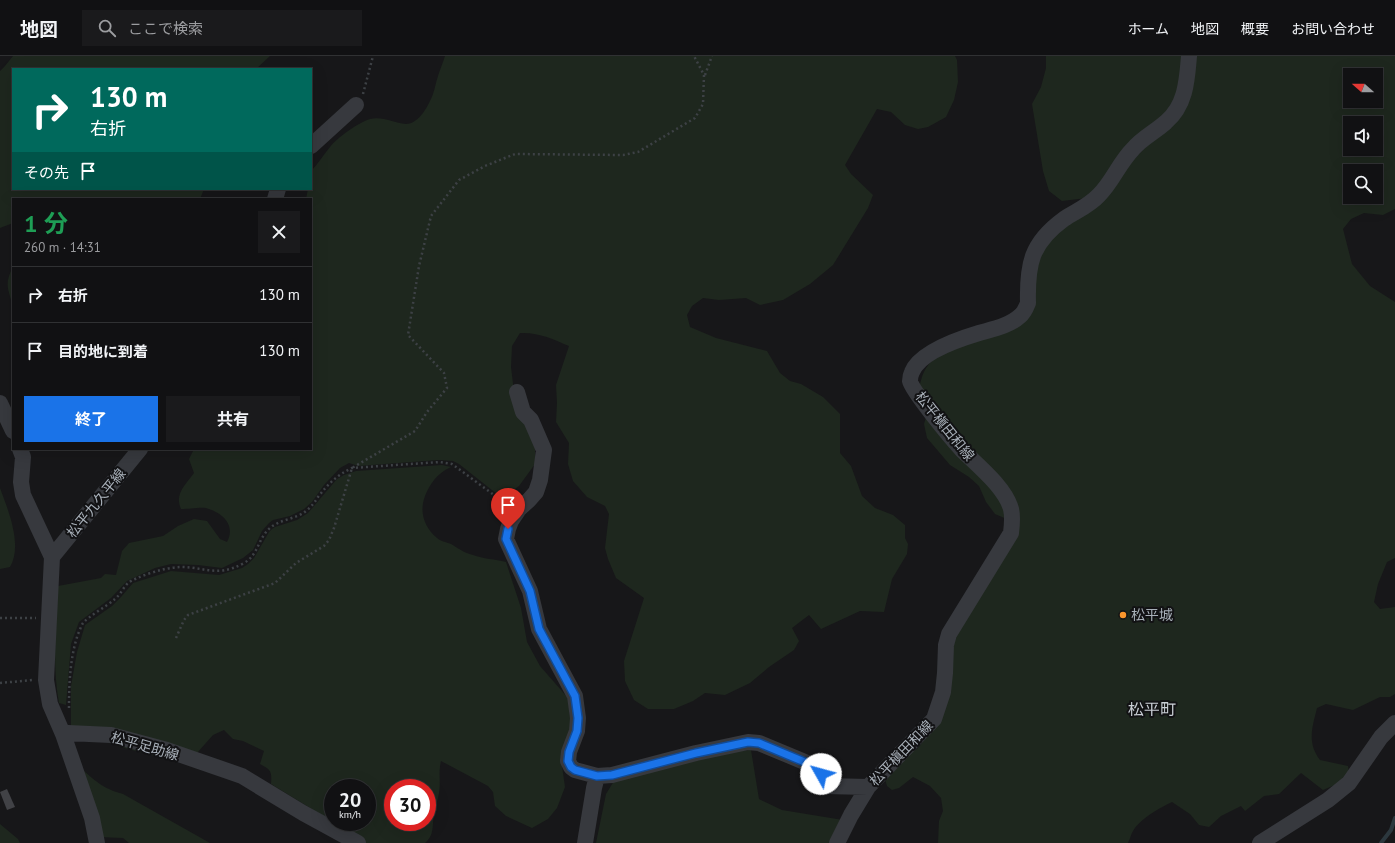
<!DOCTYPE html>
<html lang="ja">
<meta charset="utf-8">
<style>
:root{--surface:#111113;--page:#1a1a1c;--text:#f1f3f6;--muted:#9c9da0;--line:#303133;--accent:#1a73e8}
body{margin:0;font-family:"PT Sans","Noto Sans JP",sans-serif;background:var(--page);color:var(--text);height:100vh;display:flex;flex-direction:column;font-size:15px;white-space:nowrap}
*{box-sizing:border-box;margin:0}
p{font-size:13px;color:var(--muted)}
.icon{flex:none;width:22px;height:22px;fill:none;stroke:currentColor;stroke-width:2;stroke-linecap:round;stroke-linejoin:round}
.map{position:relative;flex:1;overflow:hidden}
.side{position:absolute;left:12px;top:142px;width:300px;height:252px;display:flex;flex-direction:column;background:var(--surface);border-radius:0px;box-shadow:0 4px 16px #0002,0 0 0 1px var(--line)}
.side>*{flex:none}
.top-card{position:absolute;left:12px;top:12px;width:300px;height:122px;border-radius:0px;box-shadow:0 4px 16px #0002,0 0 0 1px var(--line);background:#00695c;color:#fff;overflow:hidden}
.needle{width:26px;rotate:291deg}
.buttons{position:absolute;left:1343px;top:12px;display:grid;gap:8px}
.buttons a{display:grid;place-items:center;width:40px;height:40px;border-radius:0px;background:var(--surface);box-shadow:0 4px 16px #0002,0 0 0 1px var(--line);font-size:20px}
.speed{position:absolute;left:324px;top:723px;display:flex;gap:8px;font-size:20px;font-weight:700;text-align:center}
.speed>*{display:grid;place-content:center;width:52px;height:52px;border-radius:50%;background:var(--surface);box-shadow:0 4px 16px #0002,0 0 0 1px var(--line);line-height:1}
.speed small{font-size:10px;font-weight:400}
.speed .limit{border:6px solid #d22;background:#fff;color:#111}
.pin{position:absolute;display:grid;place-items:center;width:34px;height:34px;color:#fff;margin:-41px -17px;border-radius:50% 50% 50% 0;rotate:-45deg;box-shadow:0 0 4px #0007}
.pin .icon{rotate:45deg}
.me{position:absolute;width:44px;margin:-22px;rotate:308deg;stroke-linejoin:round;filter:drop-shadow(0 0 3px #0008)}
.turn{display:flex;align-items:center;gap:14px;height:84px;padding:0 12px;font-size:18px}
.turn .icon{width:52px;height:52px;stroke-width:2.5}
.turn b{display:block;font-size:28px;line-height:34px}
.then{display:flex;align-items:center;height:38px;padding:0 12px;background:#0003;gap:8px;font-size:15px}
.round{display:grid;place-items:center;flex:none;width:42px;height:42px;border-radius:0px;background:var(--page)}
.headline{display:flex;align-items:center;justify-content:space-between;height:68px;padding:0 12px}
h1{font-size:24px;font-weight:700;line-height:30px;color:#1e9e55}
.primary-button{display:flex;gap:8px;margin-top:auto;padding:8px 12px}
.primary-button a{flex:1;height:46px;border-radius:0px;background:var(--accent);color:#fff;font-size:16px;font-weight:700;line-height:46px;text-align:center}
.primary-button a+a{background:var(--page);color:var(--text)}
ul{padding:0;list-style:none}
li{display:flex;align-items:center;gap:12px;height:56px;padding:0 12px;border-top:1px solid var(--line)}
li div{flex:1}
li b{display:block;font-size:15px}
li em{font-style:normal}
header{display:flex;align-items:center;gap:24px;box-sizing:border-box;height:56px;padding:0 20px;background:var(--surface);border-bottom:1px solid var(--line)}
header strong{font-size:19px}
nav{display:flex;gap:22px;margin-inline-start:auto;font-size:14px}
.search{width:280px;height:36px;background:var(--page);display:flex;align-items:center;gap:10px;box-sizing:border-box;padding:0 14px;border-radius:0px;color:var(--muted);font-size:15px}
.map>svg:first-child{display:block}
.green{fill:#1e271e;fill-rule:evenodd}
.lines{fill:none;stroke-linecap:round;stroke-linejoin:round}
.stream{stroke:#2c383e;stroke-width:4}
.building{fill:#414246}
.path{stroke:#3d4145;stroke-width:2.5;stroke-dasharray:2 3;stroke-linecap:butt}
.minor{stroke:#37393e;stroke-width:16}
.route-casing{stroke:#114b97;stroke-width:10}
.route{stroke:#1a73e8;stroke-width:7}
.poi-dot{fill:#fc962c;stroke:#121214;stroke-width:1.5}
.labels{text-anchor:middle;stroke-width:4;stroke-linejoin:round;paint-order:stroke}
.street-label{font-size:14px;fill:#a8b0b9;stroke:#121214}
.poi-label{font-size:14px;fill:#a8b0b9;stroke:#121214;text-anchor:start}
.quarter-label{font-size:16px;fill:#c9ced5;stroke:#121214}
</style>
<header>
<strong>地図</strong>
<div class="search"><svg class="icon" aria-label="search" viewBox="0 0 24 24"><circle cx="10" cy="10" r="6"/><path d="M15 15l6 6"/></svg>ここで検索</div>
<nav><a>ホーム</a><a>地図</a><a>概要</a><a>お問い合わせ</a></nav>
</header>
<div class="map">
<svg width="1395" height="787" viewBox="0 0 1395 787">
<rect width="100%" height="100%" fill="#171719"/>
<!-- green -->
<path class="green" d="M 13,0 L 270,0 L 256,13 L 13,13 L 13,133 L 204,133 L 200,143 L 13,143 L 13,167 L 0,172 L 0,15 L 5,10 Z
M 445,0 L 955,0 L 957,4 L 958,26 L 954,44 L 946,61 L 928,71 L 918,73 L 905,69 L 891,56 L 877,53 L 845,109 L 851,118 L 873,139 L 868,152 L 833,209 L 810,228 L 783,244 L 760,249 L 746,242 L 719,244 L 703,242 L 692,250 L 687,259 L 690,271 L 716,282 L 767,295 L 780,317 L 790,325 L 801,328 L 823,341 L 840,358 L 840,397 L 851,410 L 862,440 L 875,452 L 893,459 L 905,469 L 905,482 L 908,488 L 907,498 L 892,523 L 884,556 L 860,555 L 821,573 L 809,559 L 792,572 L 799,585 L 794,594 L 769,611 L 750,627 L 725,639 L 705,637 L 693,645 L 674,653 L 648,653 L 634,644 L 625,625 L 624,605 L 644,542 L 616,522 L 608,503 L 605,492 L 609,458 L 605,450 L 587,441 L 573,425 L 568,408 L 569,387 L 556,366 L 557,347 L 556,329 L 569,290 C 553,283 538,276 520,277 L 512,290 L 511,311 L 514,336 L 535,390 L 535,408 L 519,430 L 502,442 L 459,408 L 453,405 L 439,404 L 358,410 L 349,407 L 340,412 L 324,429 L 312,446 L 304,453 L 290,460 L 273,464 L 269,467 L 262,475 L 253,494 L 243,502 L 222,512 L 198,509 L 171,508 L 155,512 L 127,525 L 111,542 L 79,566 L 71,588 L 66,649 L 59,647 C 52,609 56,569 58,530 L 101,522 L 105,518 L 116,519 L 122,495 L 129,487 L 163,480 L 178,470 L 194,463 L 207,465 L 220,483 L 227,486 C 236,469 223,457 206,452 C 201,451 188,453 181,453 C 174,438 186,428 194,417 L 189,403 L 194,393 L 311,393 L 311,143 L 306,143 L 308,133 L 311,133 L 311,115 C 318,108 323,99 330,91 C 337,82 359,66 370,63 C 383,60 393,67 406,68 C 419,68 429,49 433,38 C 435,32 436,26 438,20 C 440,13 443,7 445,0 Z
M 1046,0 L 1186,0 L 1181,39 L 1108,122 L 1087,142 L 1062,145 L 1049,135 L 1043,115 L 1032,48 L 1041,31 L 1046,12 Z
M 1192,0 L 1395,0 L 1395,153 L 1383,159 L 1364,157 L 1351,163 L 1343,173 L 1352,208 L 1370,230 L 1395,246 L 1395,502 L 1387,506 L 1378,528 L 1374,546 L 1380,553 L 1395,551 L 1395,638 L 1390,641 L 1380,641 L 1353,654 L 1326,648 L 1317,652 C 1312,672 1307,687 1320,704 L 1348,710 L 1349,717 L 1342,726 L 1323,734 L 1301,717 L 1279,738 L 1264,740 L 1245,755 L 1241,750 L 1221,760 L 1209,771 L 1199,769 L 1190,758 L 1172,746 C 1159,752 1140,763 1133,775 C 1131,778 1130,783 1128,787 L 938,787 L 939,765 L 943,755 L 941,742 L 930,730 L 913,721 L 899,732 L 892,734 L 887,730 L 884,720 L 896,705 L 917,693 L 926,682 L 950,589 L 1018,470 L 957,382 L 919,333 C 923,314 926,310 940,297 L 1012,272 L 1035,200 L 1047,181 L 1114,124 L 1167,69 ZM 1350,19 L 1376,19 L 1376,45 L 1350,45 ZM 1350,67 L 1376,67 L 1376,93 L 1350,93 ZM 1350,115 L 1376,115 L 1376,141 L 1350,141 Z
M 13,211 L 13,250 C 8,233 4,228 13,211 Z
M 927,358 L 996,432 L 1009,464 L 995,458 L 986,446 L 979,430 L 969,421 L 950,409 L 927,382 L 924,368 Z
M 442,409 L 451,411 C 437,417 430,428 425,440 C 419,456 424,471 437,482 C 440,485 446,486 451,488 C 458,492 464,497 473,499 C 483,503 495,503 506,506 L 521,552 L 527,586 L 540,610 L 568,642 L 572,679 L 562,710 L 565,731 L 557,752 L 548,763 L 532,772 L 506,760 L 495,750 L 493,736 L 488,730 L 441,705 C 438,718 441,725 439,737 C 438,744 435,751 434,758 C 432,768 435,779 425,787 L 364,787 L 333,766 L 367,766 L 367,732 L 333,732 L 333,766 L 271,728 C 272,715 271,714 260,708 L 264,695 L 243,685 L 233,683 L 224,674 L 213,679 L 197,697 L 180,706 C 143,697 106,689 71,672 L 71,630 L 77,596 L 85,569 L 112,550 L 121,541 L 133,527 L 171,515 L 219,519 L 242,512 L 248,508 L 254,502 L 269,476 L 272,473 L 275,471 L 297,464 L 308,457 L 337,423 L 344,419 L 356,415 ZM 393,732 L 427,732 L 427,766 L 393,766 Z
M 0,432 C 8,454 23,489 10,511 L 0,513 Z
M 751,694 L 759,743 L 782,754 L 843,764 L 832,787 L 596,787 L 606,738 L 614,725 L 707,698 Z
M 78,710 C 95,724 101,732 123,738 L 210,787 L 129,787 L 123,782 L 99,781 Z
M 0,768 L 18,783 L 20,787 L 0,787 Z"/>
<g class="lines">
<!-- stream -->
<path class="stream" d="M 1381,787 L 1391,774 L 1395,762"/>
</g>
<!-- building -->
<path class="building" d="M 7,733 L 15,751 L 7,754 L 0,736 Z"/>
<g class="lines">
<!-- path -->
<path class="path" d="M 705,19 L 712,0
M 363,38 L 373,0
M 0,562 L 36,562
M 176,582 L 184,564 L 188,559 L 275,527 L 296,507 L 324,490 L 329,484 L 334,472 L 352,412 L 415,375 L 427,356 L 447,332 L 444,317 L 408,279 L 419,210 L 431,160 L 459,124 L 485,110 L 515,98 L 623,99 L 638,96 L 695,62 L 703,48 L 704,19 L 694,0
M 0,627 L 33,624
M 69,652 C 69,627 70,602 78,578 C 80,574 81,570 83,567 C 90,559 106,551 115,543 C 120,539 123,532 128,527 C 136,521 161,513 171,512 C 199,507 214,524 244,507 C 257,500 258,485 267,475 C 277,463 295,464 306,455 C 311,451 315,446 318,441 C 328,428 337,419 352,412 L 440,406 L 452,408 L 494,439 L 507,446"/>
<!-- minor -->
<path class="minor" d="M 311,90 L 356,49
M 275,143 L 278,133
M 517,336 L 523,356 L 531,364 L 544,394 L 540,424 L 536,436 L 529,444 L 519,453 L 511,465 L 508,473 L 506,483 L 530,535 L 539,573 L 575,640 L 578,662 L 577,675 L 569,696 L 568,705 L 571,711 L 575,714 L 597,720 L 612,719 L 696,697 L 748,686 L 759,687 L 819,712 L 821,715 L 818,726 L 819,728 L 825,730 L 868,731
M 0,347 L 13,375
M 20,393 L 23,401 L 21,426 L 23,439 L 52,501 L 46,624 L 50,648 L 63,678 L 92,762 L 97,787
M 52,501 L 140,393
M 63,678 L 68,677 L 111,679 L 167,694 L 242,720 L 303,757 L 358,787
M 585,787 L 594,732 L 597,720
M 837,787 L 851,759 L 868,731 L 934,663 L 943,636 L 945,617 L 946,589 L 949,578 L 1011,477 C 1012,469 1013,461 1011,453 C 1005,431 977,409 961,393 C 952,383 912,335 910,325 C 910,322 911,318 912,316 C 920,296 959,283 979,277 C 993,273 1009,270 1020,260 C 1024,257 1026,252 1028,247 C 1027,208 1031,187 1064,163 C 1076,155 1089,150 1099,139 C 1113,125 1119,107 1133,93 C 1142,82 1155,76 1166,66 C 1186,49 1187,24 1189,0
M 1260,787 L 1328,744 L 1349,727 L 1381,681 L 1395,667"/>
</g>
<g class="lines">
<!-- route casing -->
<g class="route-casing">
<path id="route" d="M 508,473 L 506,483 L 530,535 L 539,573 L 575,640 L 578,662 L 577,675 L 569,696 L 568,705 L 571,711 L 575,714 L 597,720 L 612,719 L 696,697 L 748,686 L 759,687 L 819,712 L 821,716 L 821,718"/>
</g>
<!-- route -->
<use href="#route" class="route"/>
</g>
<!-- markers -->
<circle class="poi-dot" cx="1123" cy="559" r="4"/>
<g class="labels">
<!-- street labels -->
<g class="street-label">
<text transform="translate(945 370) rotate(51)" y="5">松平槇田和線</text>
<text transform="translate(96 447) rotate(-51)" y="5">松平九久平線</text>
<text transform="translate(145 690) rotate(16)" y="5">松平足助線</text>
<text transform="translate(901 697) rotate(-46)" y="5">松平槇田和線</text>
</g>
<!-- poi labels -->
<g class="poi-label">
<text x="1131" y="564">松平城</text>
</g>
<!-- quarter labels -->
<g class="quarter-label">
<text x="1152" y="659">松平町</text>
</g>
</g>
</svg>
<div class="buttons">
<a><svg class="needle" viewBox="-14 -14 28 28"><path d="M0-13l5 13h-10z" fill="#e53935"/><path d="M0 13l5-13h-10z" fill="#9c9da0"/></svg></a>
<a><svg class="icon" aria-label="sound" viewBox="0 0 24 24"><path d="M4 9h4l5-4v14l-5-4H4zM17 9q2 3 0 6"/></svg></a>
<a><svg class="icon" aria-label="search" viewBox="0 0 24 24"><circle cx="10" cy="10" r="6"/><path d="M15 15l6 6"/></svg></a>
</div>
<div class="speed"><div>20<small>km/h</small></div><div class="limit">30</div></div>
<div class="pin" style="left:508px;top:473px;background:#d93025"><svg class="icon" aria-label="arrive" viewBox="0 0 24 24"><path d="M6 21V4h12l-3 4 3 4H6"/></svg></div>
<svg class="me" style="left:821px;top:718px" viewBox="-20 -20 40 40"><circle r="19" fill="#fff"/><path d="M0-13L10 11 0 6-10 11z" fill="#1a73e8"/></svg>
<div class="top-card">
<div class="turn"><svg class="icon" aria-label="right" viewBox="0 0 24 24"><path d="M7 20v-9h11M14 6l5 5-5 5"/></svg><div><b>130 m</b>右折</div></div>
<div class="then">その先<svg class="icon" aria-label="arrive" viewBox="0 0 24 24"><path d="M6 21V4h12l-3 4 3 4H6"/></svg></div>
</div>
<section class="side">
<div class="headline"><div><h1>1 分</h1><p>260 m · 14:31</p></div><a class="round"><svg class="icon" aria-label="close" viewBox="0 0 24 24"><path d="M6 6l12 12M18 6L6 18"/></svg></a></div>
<ul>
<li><svg class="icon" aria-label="right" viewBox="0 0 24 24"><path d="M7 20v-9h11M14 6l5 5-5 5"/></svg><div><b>右折</b></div><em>130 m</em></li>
<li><svg class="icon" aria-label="arrive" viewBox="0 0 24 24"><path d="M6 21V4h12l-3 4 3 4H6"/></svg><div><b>目的地に到着</b></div><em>130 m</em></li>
</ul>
<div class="primary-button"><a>終了</a><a>共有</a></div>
</section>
</div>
